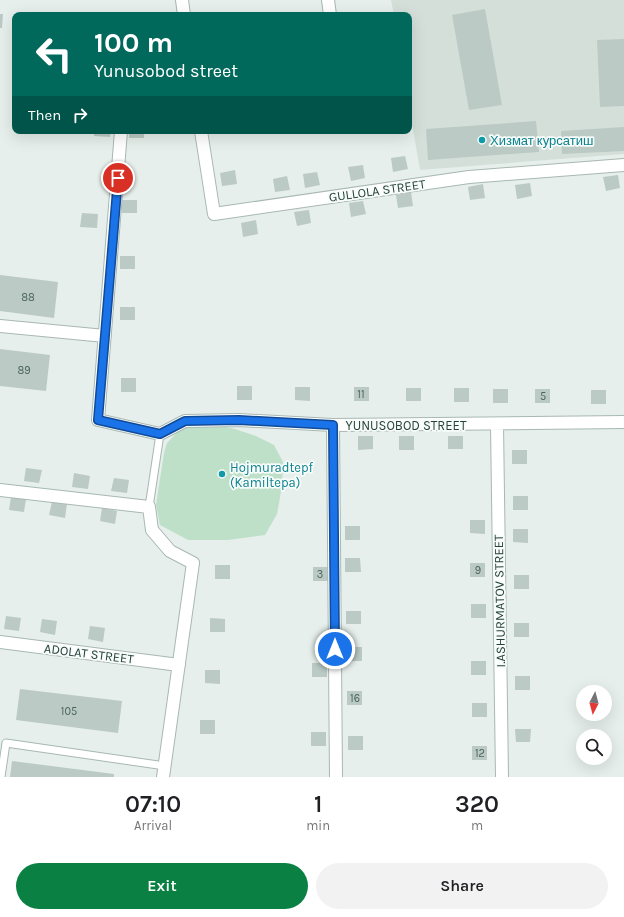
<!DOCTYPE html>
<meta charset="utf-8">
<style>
:root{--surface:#fff;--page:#f2f2f2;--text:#202124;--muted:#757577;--accent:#0b8043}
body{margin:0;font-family:Karla,sans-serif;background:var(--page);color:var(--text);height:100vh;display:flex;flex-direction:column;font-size:15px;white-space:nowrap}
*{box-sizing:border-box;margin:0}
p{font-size:13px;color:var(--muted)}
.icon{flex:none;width:22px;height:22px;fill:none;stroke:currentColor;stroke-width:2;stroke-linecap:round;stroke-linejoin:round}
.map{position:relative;height:777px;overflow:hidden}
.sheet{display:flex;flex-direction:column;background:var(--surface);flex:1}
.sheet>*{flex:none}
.guide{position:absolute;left:12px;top:12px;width:400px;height:122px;border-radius:8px;box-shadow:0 4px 16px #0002;background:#00695c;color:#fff;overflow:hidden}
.needle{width:26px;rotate:186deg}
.controls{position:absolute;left:576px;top:685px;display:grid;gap:8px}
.controls a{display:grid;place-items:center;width:36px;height:36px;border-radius:50%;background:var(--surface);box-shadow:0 4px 16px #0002;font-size:20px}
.pin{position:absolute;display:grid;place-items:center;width:34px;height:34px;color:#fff;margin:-17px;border:2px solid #fff;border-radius:50%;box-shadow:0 1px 4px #0007}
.me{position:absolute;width:44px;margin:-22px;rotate:0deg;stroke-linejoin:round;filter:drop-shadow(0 0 3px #0008)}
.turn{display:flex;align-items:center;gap:14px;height:84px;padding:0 16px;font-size:18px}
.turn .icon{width:52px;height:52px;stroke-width:2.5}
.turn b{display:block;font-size:28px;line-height:34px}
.then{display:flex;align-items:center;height:38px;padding:0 16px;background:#0003;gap:8px;font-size:15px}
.eta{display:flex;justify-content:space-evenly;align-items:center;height:68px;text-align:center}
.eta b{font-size:24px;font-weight:600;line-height:28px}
.button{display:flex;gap:8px;margin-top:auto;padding:8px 16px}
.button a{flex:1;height:46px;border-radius:24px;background:var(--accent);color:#fff;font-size:16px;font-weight:600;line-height:46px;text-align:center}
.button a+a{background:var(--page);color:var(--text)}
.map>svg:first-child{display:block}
.built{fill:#d4dfda}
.green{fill:#bfe0c8}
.building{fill:#bbcac4}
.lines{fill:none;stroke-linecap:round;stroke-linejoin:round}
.lane-casing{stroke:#a8b8b2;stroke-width:9}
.street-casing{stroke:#a8b8b2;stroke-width:14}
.lane{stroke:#fff;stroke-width:7}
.street{stroke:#fff;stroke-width:12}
.route-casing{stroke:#114b97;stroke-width:10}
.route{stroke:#1a73e8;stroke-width:7}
.culture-dot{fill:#0f9aa8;stroke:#f7fbf9;stroke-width:1.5}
.labels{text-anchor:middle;stroke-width:3.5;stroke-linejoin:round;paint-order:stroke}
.number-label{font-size:11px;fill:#4a645c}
.culture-label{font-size:13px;fill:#0d838f;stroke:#f7fbf9;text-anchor:start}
.street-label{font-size:13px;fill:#24423a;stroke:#f7fbf9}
</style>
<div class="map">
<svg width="624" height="777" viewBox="0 0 624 777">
<rect width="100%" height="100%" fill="#e6efeb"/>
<!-- built -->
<path class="built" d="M 391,0 L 624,0 L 624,154 L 420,170 L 409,106 L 409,15 L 394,15 Z"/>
<!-- green -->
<path class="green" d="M 213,424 L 235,429 L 256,436 L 274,445 L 283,462 L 282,486 L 277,514 L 265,535 L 228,540 L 188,540 L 160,525 L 156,505 L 164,453 L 167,443 L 183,426 Z"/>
<!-- building -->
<path class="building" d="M 485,9 L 502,105 L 469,110 L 452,15 Z
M 0,14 L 3,14 L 2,28 L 0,28 Z
M 624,39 L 624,106 L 600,107 L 597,40 Z
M 536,121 L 539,152 L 428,160 L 426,129 Z
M 624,127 L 624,151 L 562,154 L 561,131 Z
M 94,131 L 111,131 L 110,137 L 94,136 Z
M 129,131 L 144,131 L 144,138 L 129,138 Z
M 405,156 L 408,169 L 393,172 L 391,158 Z
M 363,165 L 365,178 L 351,181 L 348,167 Z
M 235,170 L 237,184 L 222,186 L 220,173 Z
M 317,172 L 320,185 L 305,188 L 303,174 Z
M 618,175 L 620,188 L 606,191 L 603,177 Z
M 287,176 L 290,190 L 275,192 L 273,179 Z
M 530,183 L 532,196 L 517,199 L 515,185 Z
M 483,184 L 485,198 L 470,200 L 468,187 Z
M 411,192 L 413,206 L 398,208 L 396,195 Z
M 122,200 L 137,200 L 137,213 L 122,213 Z
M 363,201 L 366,214 L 351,217 L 349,203 Z
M 309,210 L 311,223 L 297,226 L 294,212 Z
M 82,213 L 98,214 L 97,228 L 80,227 Z
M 256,220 L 258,234 L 243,237 L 241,223 Z
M 120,256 L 135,256 L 135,269 L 120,269 Z
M 0,275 L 58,282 L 54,318 L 0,311 Z
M 120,307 L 135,307 L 135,320 L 120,320 Z
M 0,349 L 50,355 L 46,391 L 0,386 Z
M 121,378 L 136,378 L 136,392 L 121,392 Z
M 237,386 L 252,386 L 252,400 L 237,400 Z
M 295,387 L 310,387 L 310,401 L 295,400 Z
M 354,387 L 369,387 L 369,401 L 354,401 Z
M 406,388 L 421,388 L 421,401 L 406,401 Z
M 454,388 L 469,388 L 469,402 L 454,402 Z
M 493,389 L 508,389 L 508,403 L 493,403 Z
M 535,389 L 550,389 L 550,403 L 535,403 Z
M 591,390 L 606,390 L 606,404 L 591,404 Z
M 358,436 L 373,436 L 373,449 L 358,450 Z
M 399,436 L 414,436 L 414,450 L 399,450 Z
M 448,436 L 463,436 L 463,449 L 448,449 Z
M 512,450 L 527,450 L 527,464 L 512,464 Z
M 26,468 L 42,470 L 39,483 L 24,481 Z
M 74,473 L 90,476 L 88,489 L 72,487 Z
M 114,478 L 129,480 L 127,493 L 111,491 Z
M 513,496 L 528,496 L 528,510 L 513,510 Z
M 11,497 L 26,499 L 24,512 L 9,510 Z
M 52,502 L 67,504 L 65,518 L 49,515 Z
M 102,508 L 117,511 L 115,524 L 100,521 Z
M 470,520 L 485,520 L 485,534 L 470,533 Z
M 345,526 L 360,526 L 360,540 L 345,540 Z
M 513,529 L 528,529 L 528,543 L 513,542 Z
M 345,558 L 360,558 L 361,572 L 345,572 Z
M 470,563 L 485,563 L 485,577 L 470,577 Z
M 215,565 L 230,565 L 230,579 L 215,579 Z
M 313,567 L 328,567 L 328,581 L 313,581 Z
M 514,575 L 529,575 L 529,589 L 514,589 Z
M 471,604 L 486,604 L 486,618 L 471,618 Z
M 346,611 L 361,611 L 361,624 L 346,624 Z
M 6,616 L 21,618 L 19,631 L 4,629 Z
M 210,618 L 225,619 L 225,632 L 210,632 Z
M 42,619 L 57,621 L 55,635 L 40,632 Z
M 514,623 L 529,623 L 529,637 L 514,637 Z
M 90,626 L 105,628 L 103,642 L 88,639 Z
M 347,647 L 362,647 L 362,661 L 347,661 Z
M 471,661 L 486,661 L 486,675 L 471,675 Z
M 312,663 L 327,663 L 327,677 L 312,677 Z
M 205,670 L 220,670 L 220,684 L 205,683 Z
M 515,676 L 530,676 L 530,690 L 515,690 Z
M 20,689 L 122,701 L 118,733 L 16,720 Z
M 347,691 L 362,691 L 362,705 L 347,705 Z
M 472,703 L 487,703 L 487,717 L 472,717 Z
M 200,720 L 215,720 L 215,734 L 200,734 Z
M 515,729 L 531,729 L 530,742 L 516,742 Z
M 311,732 L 326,732 L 326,746 L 311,746 Z
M 348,736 L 363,736 L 363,750 L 348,750 Z
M 472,746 L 487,746 L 487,760 L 472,760 Z
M 12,761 L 114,774 L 114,777 L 10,777 Z"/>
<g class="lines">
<!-- lane casing -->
<g class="lane-casing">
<path id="lane" d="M 149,507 L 160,434
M 1,777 L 6,743 L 165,766"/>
</g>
<!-- street casing -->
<g class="street-casing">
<path id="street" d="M 182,0 L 184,15
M 328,0 L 330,15
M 121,131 L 98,420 L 160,434 L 185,421 L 239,420 L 333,425 L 624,422
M 201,131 L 214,214 L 469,177 L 624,165
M 0,326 L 105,336
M 497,424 L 502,777
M 333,425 L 336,777
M 0,490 L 149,507 L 152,530 L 170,551 L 193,563 L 163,777
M 0,642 L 179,665"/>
</g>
<!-- lane -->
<use href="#lane" class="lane"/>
<!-- street -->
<use href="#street" class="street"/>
</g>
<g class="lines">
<!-- route casing -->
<g class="route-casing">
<path id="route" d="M 118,178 L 98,420 L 160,434 L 185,421 L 239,420 L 333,425 L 335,649"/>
</g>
<!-- route -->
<use href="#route" class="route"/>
</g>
<!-- markers -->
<g class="culture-dot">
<circle cx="482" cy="140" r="4"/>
<circle cx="222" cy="474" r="4"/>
</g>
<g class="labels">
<!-- number labels -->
<g class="number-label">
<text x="28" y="301">88</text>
<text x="24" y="374">89</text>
<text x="361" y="398">11</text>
<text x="543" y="400">5</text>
<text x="478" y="574">9</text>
<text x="320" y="578">3</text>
<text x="355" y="702">16</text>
<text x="69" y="715">105</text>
<text x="480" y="757">12</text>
</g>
<!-- culture labels -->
<g class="culture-label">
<text x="490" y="145">Хизмат курсатиш</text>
<text x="230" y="472">Hojmuradtepf<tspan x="230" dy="15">(Kamiltepa)</tspan></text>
</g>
<!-- street labels -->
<g class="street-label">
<text transform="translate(377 190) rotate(-8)" y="5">GULLOLA STREET</text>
<text x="406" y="430">YUNUSOBOD STREET</text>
<text transform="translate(499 601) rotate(-91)" y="5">I.ASHURMATOV STREET</text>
<text transform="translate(89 653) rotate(7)" y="5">ADOLAT STREET</text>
</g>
</g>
</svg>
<div class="controls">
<a><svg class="needle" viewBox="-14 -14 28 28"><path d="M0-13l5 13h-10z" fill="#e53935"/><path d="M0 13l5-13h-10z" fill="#757577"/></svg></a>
<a><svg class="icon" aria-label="search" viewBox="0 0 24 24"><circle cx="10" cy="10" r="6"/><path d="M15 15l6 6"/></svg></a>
</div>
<div class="pin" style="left:118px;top:178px;background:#d93025"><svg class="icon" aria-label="arrive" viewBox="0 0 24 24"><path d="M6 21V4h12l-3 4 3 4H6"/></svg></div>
<svg class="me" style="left:335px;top:649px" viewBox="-20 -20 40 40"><circle r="17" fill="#1a73e8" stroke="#fff" stroke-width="3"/><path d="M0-11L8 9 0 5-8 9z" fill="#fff"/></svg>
<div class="guide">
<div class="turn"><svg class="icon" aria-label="left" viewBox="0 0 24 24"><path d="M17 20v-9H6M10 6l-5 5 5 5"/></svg><div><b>100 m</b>Yunusobod street</div></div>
<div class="then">Then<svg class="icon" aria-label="right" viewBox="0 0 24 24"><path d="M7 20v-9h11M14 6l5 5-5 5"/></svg></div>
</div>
</div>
<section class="sheet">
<div class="eta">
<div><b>07:10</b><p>Arrival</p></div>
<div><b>1</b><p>min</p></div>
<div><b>320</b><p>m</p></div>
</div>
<div class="button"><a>Exit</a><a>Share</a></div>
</section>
